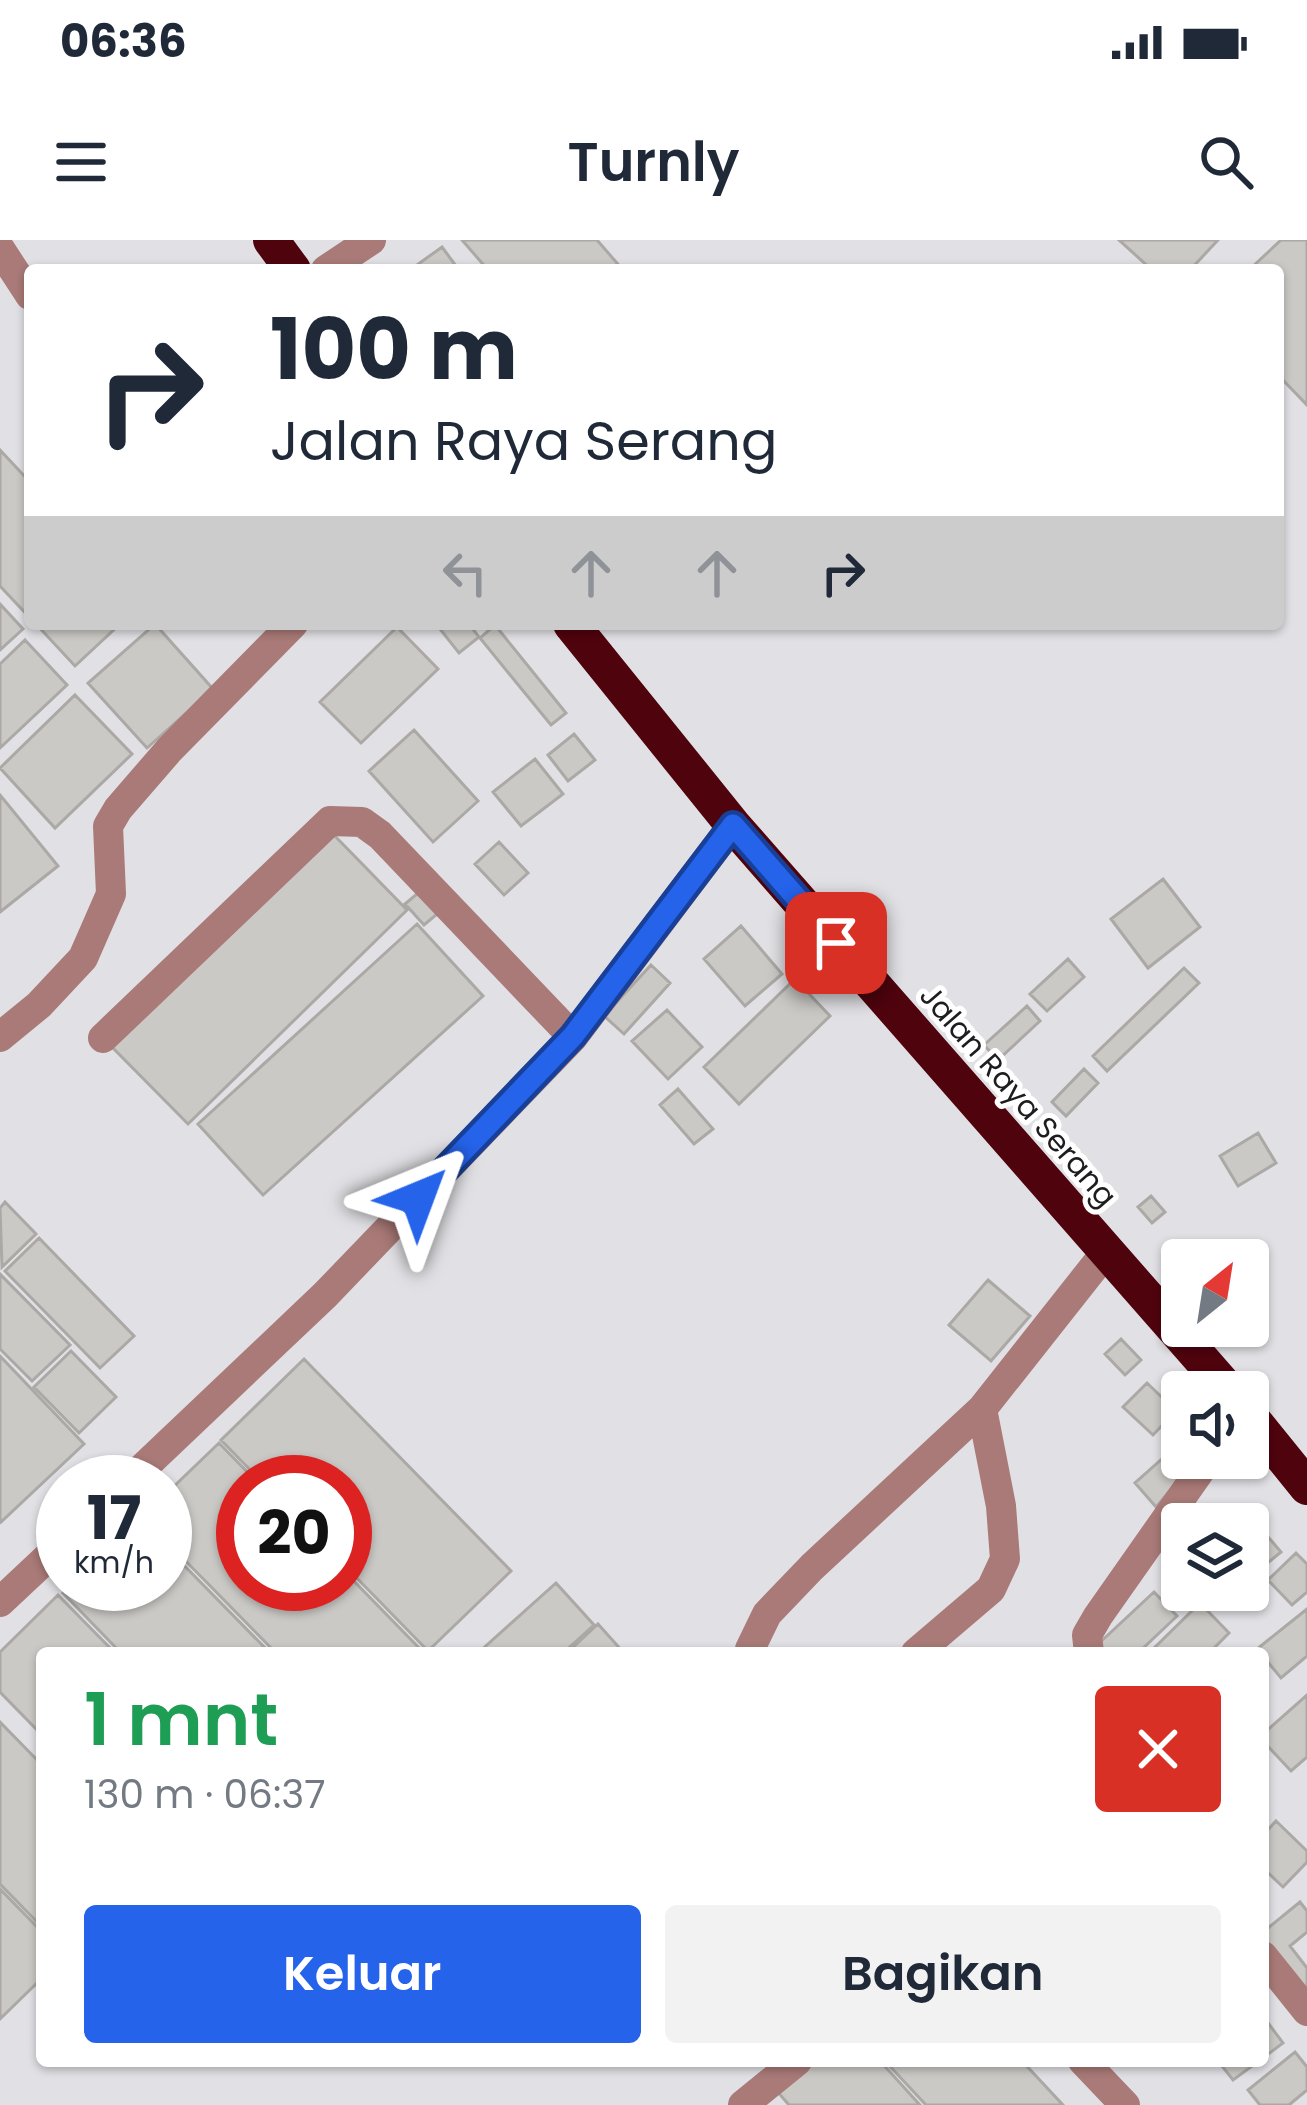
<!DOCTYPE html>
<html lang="id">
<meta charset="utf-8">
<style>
:root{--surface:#fff;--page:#f2f2f3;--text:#1f2937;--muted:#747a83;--accent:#2563eb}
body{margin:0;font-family:Poppins,sans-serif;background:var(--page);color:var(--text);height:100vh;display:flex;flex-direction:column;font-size:45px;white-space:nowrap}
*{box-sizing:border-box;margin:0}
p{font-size:39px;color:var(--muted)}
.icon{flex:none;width:66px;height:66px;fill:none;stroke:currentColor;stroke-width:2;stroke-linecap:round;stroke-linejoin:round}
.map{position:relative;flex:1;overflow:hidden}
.side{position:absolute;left:36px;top:1407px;width:1233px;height:420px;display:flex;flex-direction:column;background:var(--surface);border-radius:12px;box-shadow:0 3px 9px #0004}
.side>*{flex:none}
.hud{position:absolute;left:24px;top:24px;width:1260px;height:366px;border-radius:12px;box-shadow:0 3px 9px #0004;background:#fff;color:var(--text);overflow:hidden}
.needle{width:78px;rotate:30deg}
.fabs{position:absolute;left:1161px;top:999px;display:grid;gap:24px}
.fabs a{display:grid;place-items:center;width:108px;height:108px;border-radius:12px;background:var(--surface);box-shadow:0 3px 9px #0004;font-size:60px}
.speed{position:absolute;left:36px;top:1215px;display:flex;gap:24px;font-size:60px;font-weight:700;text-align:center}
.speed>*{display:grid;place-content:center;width:156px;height:156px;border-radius:50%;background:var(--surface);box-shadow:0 3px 9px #0004;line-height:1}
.speed small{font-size:30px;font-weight:400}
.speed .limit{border:18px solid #d22;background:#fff;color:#111}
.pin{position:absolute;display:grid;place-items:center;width:102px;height:102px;color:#fff;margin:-51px;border-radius:24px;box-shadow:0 6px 18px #0006}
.me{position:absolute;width:132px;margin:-66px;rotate:44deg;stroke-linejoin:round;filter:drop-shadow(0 0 9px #0008)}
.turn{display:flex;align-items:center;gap:42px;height:252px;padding:0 48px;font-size:54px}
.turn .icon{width:156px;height:156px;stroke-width:2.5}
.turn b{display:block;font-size:84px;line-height:102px}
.lanes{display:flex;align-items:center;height:114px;padding:0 48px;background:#0003;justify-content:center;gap:60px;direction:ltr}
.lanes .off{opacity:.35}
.round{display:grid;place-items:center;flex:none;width:126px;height:126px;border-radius:12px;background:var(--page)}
.head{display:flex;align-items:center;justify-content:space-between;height:204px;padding:0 48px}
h1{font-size:72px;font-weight:600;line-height:90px;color:#1e9e55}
.action{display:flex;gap:24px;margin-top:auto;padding:24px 48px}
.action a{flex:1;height:138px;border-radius:12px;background:var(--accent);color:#fff;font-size:48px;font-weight:600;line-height:138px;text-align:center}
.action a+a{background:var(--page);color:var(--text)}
.status{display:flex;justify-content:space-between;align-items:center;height:84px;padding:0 60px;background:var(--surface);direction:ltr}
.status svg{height:33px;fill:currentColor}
header{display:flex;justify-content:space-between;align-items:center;height:156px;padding:0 48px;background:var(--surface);font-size:54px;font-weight:600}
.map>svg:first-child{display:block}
.building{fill:#cbc9c5;stroke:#aba8a5;stroke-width:3}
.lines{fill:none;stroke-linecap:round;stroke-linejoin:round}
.minor{stroke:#a97a77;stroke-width:30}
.highway{stroke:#4f030d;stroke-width:36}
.route-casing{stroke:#184099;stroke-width:30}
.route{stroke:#2563eb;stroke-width:21}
.labels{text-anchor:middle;stroke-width:10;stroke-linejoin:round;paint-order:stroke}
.street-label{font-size:30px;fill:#1d1d1f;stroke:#fff}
</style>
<div class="status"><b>06:36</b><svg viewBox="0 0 49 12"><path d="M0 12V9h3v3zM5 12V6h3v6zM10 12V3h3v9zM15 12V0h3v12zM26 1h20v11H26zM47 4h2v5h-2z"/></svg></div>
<header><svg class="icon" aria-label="menu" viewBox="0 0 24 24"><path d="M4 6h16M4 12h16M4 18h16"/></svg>Turnly<svg class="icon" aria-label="search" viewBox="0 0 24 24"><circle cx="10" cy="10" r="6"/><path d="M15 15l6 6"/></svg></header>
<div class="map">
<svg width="1307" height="1865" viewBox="0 0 1307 1865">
<rect width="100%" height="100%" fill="#e1e1e5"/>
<!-- building -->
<path class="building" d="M 462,0 L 597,0 L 623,30 L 488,30 Z
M 1119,0 L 1218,0 L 1190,30 L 1152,30 Z
M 1281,0 L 1307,0 L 1307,165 L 1278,135 L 1278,30 L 1249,30 Z
M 442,7 L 459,30 L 410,30 Z
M 0,210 L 30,242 L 30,378 L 0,346 Z
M 0,364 L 23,389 L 0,410 Z
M 36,384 L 120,384 L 75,426 Z
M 155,384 L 213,449 L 147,508 L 88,443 Z
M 436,384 L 469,384 L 479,397 L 459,413 Z
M 495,385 L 566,473 L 551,485 L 480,398 Z
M 397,387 L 438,429 L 361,503 L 320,462 Z
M 25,400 L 67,445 L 0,508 L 0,424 Z
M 75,455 L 132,514 L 55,588 L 0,528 Z
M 414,490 L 478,561 L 433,602 L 369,531 Z
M 574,494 L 595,520 L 568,541 L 548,515 Z
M 535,519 L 563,554 L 521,586 L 493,552 Z
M 0,555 L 58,626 L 0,672 Z
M 332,593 L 407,670 L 188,884 L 112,807 Z
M 499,602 L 528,633 L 504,655 L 475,624 Z
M 1163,639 L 1200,687 L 1148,728 L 1111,679 Z
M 424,648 L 443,669 L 424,685 L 405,664 Z
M 417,684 L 483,756 L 263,955 L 198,884 Z
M 741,686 L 782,734 L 745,766 L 704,719 Z
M 1068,719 L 1084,737 L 1047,771 L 1030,754 Z
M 651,725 L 670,743 L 624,794 L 604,776 Z
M 1184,728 L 1199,743 L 1107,831 L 1093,816 Z
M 795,739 L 830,776 L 739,864 L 704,827 Z
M 1027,766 L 1040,781 L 998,820 L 984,805 Z
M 667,770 L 702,807 L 668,839 L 632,801 Z
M 1084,829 L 1098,843 L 1066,876 L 1052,862 Z
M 678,849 L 713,889 L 694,904 L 660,865 Z
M 1258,893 L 1276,923 L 1238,946 L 1220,916 Z
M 1151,956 L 1165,972 L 1152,983 L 1138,967 Z
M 5,962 L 36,994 L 2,1027 L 0,968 Z
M 39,998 L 134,1096 L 100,1128 L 5,1031 Z
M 0,1034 L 70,1105 L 32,1141 L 0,1109 Z
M 988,1040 L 1030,1076 L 991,1121 L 949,1085 Z
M 1121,1099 L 1141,1120 L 1125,1135 L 1105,1114 Z
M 71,1111 L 116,1157 L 79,1193 L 34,1147 Z
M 0,1116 L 84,1204 L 1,1282 L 0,1280 Z
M 304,1119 L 511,1331 L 428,1411 L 345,1326 L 345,1242 L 262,1242 L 221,1200 Z
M 1147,1143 L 1176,1171 L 1153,1195 L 1123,1167 Z
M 1182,1201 L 1182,1218 L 1198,1218 L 1156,1267 L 1135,1243 Z
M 219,1203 L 257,1242 L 243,1242 L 243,1344 L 345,1344 L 345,1332 L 424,1413 L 276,1413 L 165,1300 L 165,1255 Z
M 1263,1291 L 1281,1312 L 1248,1339 L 1248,1303 Z
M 165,1306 L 270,1413 L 121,1413 L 63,1353 L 73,1344 L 165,1344 Z
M 1296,1313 L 1307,1324 L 1307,1352 L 1292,1365 L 1268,1340 Z
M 556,1343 L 594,1385 L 563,1413 L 478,1413 Z
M 1154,1352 L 1177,1376 L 1138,1413 L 1099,1413 L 1094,1408 Z
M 58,1355 L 115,1413 L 42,1413 L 42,1495 L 0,1452 L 0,1412 Z
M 1200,1363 L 1229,1393 L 1209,1413 L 1149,1413 Z
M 1307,1369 L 1307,1416 L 1281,1438 L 1257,1409 Z
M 598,1384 L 624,1413 L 567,1413 Z
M 1307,1455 L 1307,1517 L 1291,1531 L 1263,1501 L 1263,1494 Z
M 0,1482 L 42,1525 L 42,1687 L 0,1644 Z
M 1276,1581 L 1307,1611 L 1307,1622 L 1283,1647 L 1263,1628 L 1263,1595 Z
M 0,1649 L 42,1692 L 42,1738 L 0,1779 Z
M 1300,1662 L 1307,1671 L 1307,1692 L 1290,1706 L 1307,1728 L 1307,1764 L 1263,1704 L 1263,1692 Z
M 1263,1776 L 1283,1803 L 1263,1818 Z
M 1295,1812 L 1307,1827 L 1307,1850 L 1289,1865 L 1260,1865 L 1248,1850 Z
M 808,1821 L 880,1821 L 920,1865 L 789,1865 L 776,1850 Z
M 885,1821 L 1022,1821 L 1063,1865 L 926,1865 Z
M 1218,1821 L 1259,1821 L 1233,1840 Z"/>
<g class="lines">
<!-- minor -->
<path class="minor" d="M 0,9 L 30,55
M 326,30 L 371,0
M 0,797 L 39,765 L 83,718 L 111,654 L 108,586 L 118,569 L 169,510 L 293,384
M 103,798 L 330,581 L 362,582 L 380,595 L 573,797
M 128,1242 L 325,1055 L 573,797 L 733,585
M 0,1362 L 63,1303
M 751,1413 L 750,1409 L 767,1374 L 812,1327 L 982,1169 L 1106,1012
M 916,1413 L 991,1349 L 1005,1319 L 1001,1266 L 982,1169
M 1089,1413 L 1087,1395 L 1098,1376 L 1209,1218
M 1263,1716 L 1307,1771
M 1083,1821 L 1125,1865
M 743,1865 L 797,1821"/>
<!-- highway -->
<path class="highway" d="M 271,0 L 293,30
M 571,384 L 733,585 L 1230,1152
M 1248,1174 L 1307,1247"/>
</g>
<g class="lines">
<!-- route casing -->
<g class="route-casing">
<path id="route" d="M 418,958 L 573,796 L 733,585 L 836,703"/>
</g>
<!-- route -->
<use href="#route" class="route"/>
</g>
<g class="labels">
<!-- street labels -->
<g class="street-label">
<text transform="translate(1018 856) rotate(49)" y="10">Jalan Raya Serang</text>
</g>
</g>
</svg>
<div class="fabs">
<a><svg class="needle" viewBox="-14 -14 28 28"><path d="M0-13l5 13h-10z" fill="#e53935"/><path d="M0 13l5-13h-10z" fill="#747a83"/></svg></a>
<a><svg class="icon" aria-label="sound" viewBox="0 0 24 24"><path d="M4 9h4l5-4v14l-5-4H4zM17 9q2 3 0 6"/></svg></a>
<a><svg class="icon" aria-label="layers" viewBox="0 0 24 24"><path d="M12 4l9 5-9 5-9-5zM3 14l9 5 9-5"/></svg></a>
</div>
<div class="speed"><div>17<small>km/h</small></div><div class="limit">20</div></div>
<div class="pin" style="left:836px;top:703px;background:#d93025"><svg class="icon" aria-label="arrive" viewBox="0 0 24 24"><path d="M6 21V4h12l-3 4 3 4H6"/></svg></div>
<svg class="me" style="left:418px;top:958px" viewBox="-20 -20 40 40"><path d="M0-17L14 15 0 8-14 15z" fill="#2563eb" stroke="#fff" stroke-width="4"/></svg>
<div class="hud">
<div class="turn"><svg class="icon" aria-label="right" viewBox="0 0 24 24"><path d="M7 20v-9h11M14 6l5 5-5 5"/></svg><div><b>100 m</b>Jalan Raya Serang</div></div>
<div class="lanes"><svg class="icon off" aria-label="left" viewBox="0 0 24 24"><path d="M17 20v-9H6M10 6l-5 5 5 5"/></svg><svg class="icon off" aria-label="ahead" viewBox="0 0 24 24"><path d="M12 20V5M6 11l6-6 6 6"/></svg><svg class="icon off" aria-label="ahead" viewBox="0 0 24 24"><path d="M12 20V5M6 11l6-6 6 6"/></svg><svg class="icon" aria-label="right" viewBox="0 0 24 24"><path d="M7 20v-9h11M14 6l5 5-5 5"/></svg></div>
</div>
<section class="side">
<div class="head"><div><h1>1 mnt</h1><p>130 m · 06:37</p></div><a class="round" style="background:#d93025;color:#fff"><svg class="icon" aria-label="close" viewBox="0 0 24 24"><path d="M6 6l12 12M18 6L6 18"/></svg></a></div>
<div class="action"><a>Keluar</a><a>Bagikan</a></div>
</section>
</div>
